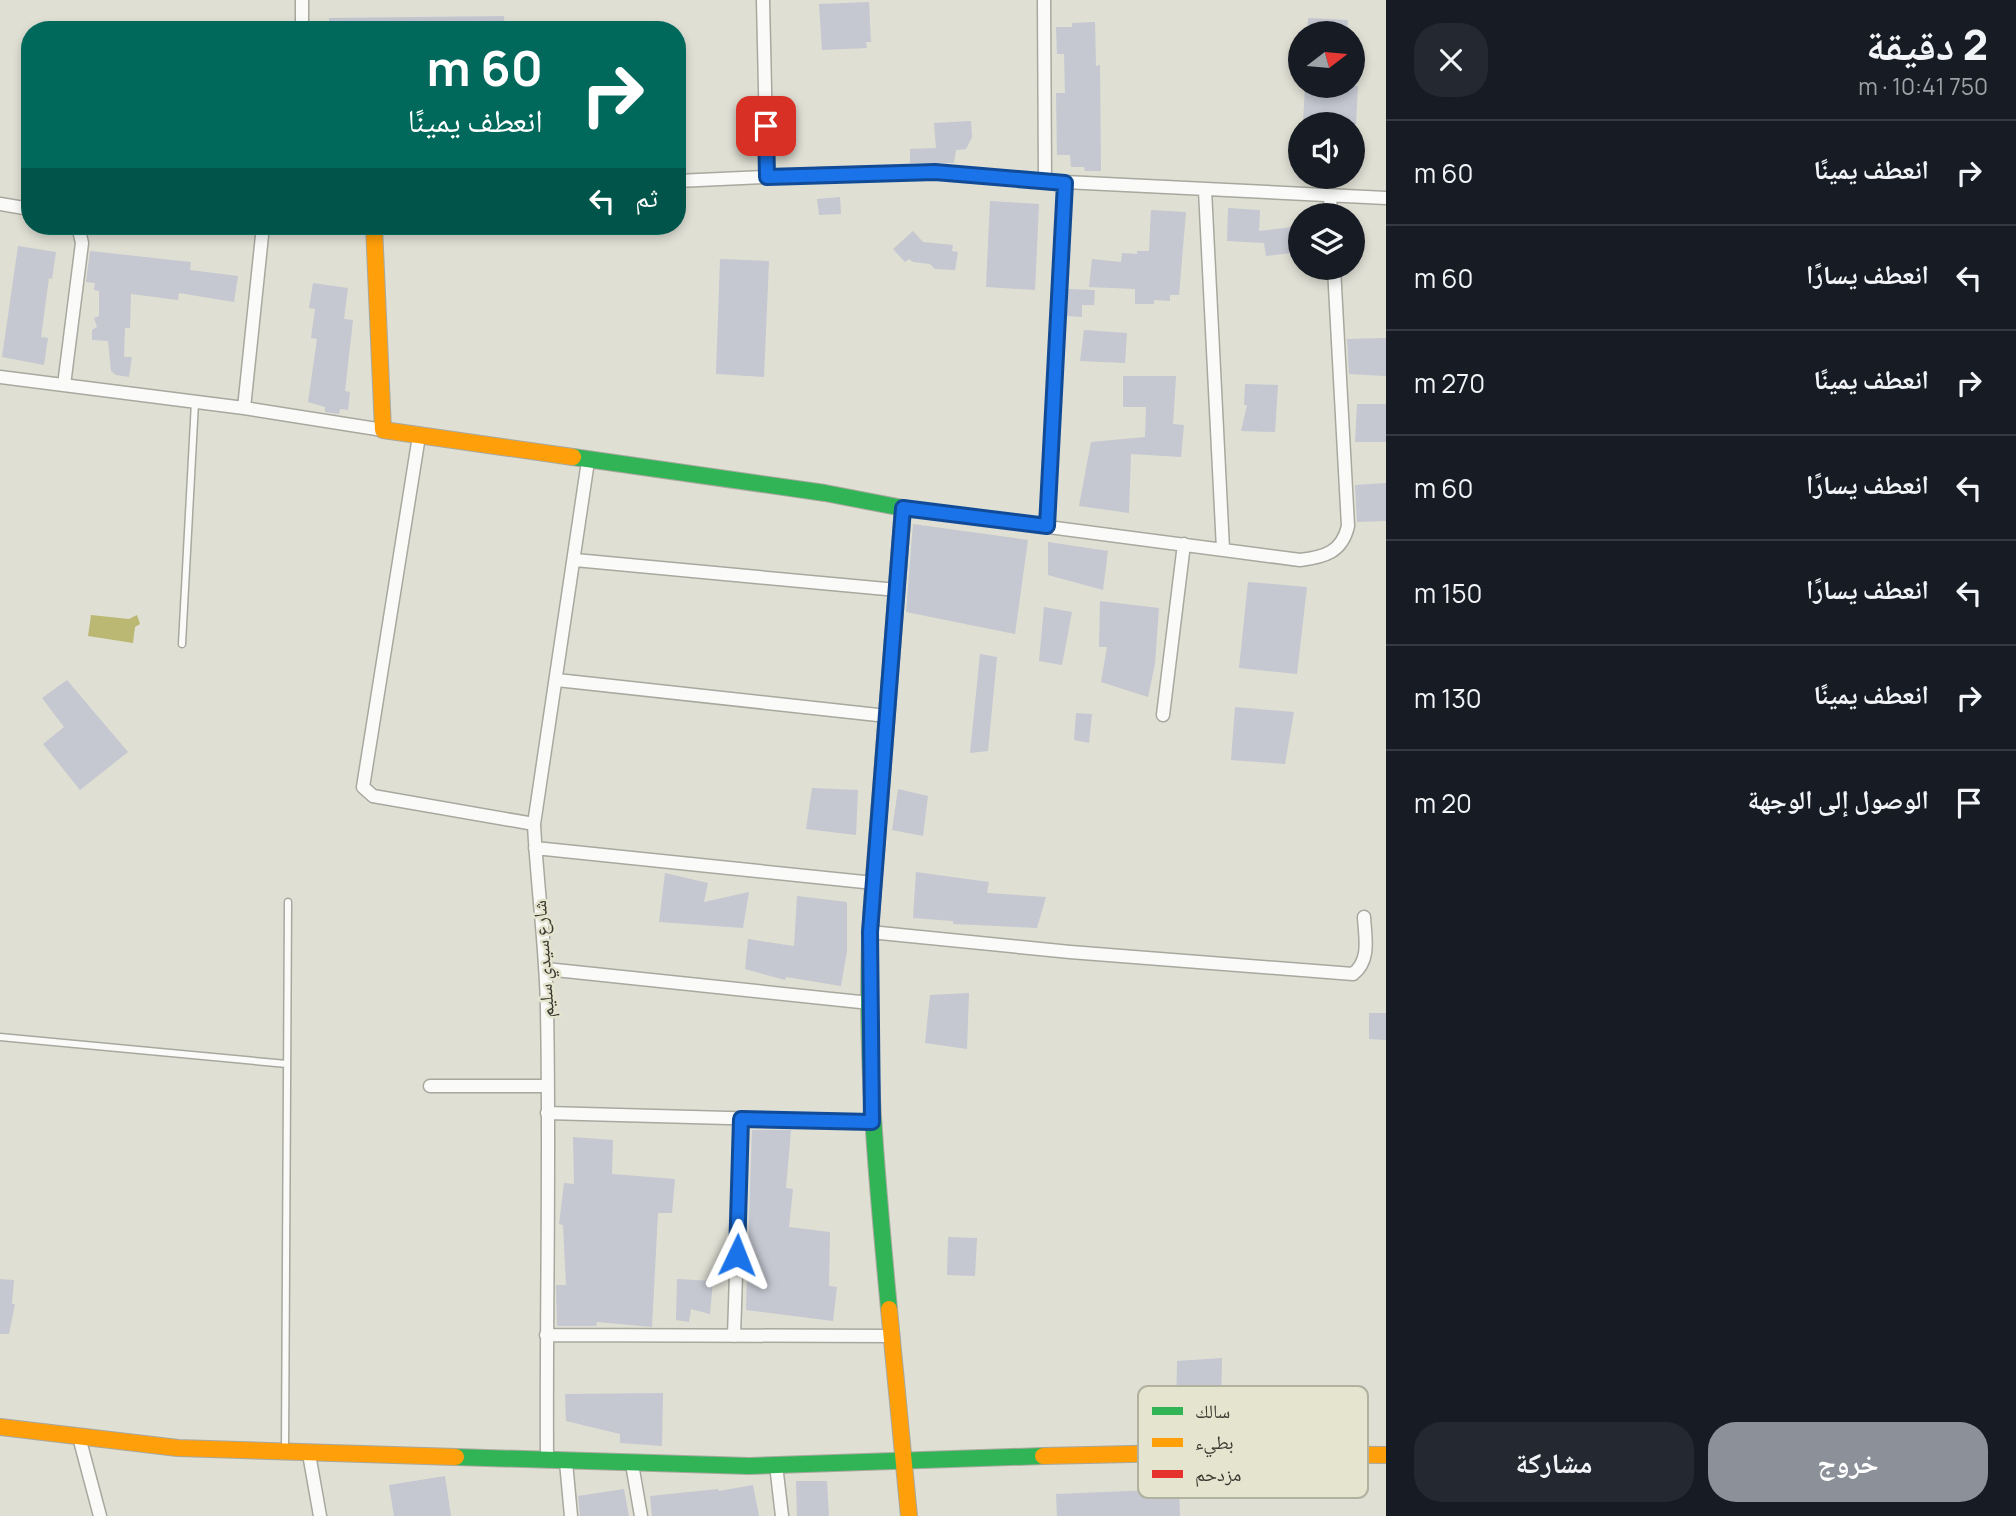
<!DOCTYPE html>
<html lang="ar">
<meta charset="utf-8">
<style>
:root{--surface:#171b24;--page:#242831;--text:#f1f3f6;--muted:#9ea1a6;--line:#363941;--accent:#8c9099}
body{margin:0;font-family:Manrope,"Noto Naskh Arabic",sans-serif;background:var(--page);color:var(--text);direction:rtl;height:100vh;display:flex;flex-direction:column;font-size:26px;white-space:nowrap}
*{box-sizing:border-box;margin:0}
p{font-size:23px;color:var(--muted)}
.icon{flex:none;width:38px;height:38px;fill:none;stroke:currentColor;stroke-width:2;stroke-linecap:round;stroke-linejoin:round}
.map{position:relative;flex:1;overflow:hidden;direction:ltr}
.details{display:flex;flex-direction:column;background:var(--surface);width:630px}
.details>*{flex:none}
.top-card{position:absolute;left:21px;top:21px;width:665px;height:214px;border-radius:28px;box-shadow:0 4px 10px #0003;direction:rtl;background:#00695c;color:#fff;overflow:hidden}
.needle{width:46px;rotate:74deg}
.tools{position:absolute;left:1288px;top:21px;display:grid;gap:14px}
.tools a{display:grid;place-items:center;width:77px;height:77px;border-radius:50%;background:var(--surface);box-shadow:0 4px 10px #0003;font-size:35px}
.pin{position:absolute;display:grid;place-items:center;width:60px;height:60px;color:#fff;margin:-30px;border-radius:14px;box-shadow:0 4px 10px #0006}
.me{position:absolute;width:77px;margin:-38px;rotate:2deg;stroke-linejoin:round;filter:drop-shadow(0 0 5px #0008)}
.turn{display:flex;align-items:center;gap:24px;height:147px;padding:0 28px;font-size:32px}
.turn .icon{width:91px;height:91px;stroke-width:2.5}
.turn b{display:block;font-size:49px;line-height:60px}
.then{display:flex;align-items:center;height:66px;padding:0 28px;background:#0003;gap:14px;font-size:26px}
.round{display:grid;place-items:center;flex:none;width:74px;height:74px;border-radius:28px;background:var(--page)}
.summary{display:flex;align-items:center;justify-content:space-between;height:119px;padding:0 28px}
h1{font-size:42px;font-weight:800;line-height:52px}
.button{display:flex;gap:14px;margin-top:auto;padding:14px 28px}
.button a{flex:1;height:80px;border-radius:28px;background:var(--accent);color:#fff;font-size:28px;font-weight:800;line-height:80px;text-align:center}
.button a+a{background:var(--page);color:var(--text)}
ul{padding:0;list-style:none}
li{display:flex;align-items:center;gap:21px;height:105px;padding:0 28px;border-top:2px solid var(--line)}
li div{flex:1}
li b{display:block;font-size:26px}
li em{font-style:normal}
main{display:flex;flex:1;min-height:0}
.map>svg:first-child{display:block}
.water{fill:#bbb873}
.building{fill:#c5c7d1}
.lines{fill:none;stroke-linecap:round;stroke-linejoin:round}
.lane-casing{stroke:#a8a89f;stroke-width:9}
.street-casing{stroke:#a8a89f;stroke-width:15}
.fast-casing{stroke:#a8a89f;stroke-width:18}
.slow-casing{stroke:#a8a89f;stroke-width:18}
.jam-casing{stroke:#a8a89f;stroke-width:18}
.lane{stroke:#fafaf9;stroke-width:6}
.street{stroke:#fafaf9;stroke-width:12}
.fast{stroke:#30b455;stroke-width:16}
.slow{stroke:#ff9f0a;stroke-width:16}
.jam{stroke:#e5322d;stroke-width:16}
.route-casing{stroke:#114b97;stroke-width:18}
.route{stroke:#1a73e8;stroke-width:12}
.labels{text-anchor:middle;stroke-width:5;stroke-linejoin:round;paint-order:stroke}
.street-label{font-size:19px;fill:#3a3a31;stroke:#e4e4cf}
.key{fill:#e4e4cf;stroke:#b1b1a0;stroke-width:2}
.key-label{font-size:19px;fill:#3a3a31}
</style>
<main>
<section class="details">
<div class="summary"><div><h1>2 دقيقة</h1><p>750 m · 10:41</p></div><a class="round"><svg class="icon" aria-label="close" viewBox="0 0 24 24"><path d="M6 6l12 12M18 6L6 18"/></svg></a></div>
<ul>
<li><svg class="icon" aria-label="right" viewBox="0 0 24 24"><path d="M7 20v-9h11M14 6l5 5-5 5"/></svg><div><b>انعطف يمينًا</b></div><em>60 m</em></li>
<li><svg class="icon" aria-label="left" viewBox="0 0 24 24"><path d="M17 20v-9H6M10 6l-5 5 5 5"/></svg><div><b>انعطف يسارًا</b></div><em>60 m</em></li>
<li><svg class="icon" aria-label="right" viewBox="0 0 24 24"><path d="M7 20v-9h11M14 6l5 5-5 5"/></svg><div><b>انعطف يمينًا</b></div><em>270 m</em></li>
<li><svg class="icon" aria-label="left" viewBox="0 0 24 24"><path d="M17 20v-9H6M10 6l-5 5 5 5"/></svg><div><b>انعطف يسارًا</b></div><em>60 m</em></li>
<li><svg class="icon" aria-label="left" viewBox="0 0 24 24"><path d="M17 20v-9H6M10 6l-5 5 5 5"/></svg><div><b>انعطف يسارًا</b></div><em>150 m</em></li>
<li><svg class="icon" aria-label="right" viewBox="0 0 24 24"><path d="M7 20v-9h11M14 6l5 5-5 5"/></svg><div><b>انعطف يمينًا</b></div><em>130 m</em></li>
<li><svg class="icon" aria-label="arrive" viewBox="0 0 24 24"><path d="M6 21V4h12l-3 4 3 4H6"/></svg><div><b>الوصول إلى الوجهة</b></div><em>20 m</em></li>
</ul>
<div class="button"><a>خروج</a><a>مشاركة</a></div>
</section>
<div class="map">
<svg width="1386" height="1516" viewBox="0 0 1386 1516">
<rect width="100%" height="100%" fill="#dfdfd4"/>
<!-- water -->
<path class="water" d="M 91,615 L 129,619 L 137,615 L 140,624 L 135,627 L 133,643 L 88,636 Z"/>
<!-- building -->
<path class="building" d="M 869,2 L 871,42 L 866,42 L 867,48 L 822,50 L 819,4 Z
M 504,16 L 505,30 L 329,30 L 329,18 Z
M 1308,18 L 1348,20 L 1347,33 L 1307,33 Z
M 1095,22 L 1096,66 L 1100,65 L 1101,171 L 1085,171 L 1084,167 L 1071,167 L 1070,155 L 1057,155 L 1056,93 L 1065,93 L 1064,54 L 1057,54 L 1056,27 L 1072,27 L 1072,23 Z
M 1305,86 L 1358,86 L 1356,124 L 1303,123 Z
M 971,121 L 972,137 L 966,149 L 956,150 L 954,163 L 910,163 L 910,149 L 936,148 L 934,123 Z
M 840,197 L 841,214 L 819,215 L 817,199 Z
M 990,201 L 1039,204 L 1035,290 L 986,287 Z
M 1228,208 L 1260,210 L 1259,231 L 1300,226 L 1300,252 L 1266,256 L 1264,243 L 1227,241 Z
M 1151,210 L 1186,212 L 1179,295 L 1170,295 L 1170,301 L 1154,300 L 1154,304 L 1135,304 L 1135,289 L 1089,287 L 1092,259 L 1121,262 L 1122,253 L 1137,254 L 1137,251 L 1149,251 Z
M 913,231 L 923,242 L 953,245 L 952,251 L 958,252 L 955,270 L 935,269 L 930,264 L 913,262 L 909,259 L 905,262 L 893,249 Z
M 18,246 L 56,252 L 52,279 L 49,278 L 41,337 L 48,338 L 44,365 L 2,357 Z
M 90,251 L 191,262 L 190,270 L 238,276 L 234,302 L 179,293 L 178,300 L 131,294 L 130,328 L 125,328 L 124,357 L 132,357 L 129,377 L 116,375 L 111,371 L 108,341 L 92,340 L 92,330 L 97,327 L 94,318 L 99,316 L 99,291 L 94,290 L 95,283 L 86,282 Z
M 720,259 L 769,261 L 764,377 L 716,374 Z
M 313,283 L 348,288 L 344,319 L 353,320 L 345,391 L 350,392 L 348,410 L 340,409 L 339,414 L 325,412 L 325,407 L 308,402 L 317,339 L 311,338 L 315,309 L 309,308 Z
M 1068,289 L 1095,290 L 1094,305 L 1082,305 L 1082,317 L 1067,316 Z
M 1084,330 L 1127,333 L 1125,363 L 1080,361 Z
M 1386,338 L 1386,376 L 1349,374 L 1347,339 Z
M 1123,376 L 1176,376 L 1173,424 L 1184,425 L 1181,457 L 1131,454 L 1129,513 L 1079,506 L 1091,442 L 1145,437 L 1146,407 L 1123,407 Z
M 1245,384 L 1278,385 L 1275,432 L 1241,431 L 1247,405 L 1244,405 Z
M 1357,404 L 1386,404 L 1386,442 L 1355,442 Z
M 1386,483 L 1386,521 L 1357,522 L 1355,485 Z
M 913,524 L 1028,540 L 1015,634 L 906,612 Z
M 1048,542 L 1108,551 L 1103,590 L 1048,575 Z
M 1248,582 L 1307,587 L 1297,674 L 1239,668 Z
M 1100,601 L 1159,608 L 1155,664 L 1148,697 L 1101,682 L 1107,647 L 1099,647 Z
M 1044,607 L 1072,612 L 1062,665 L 1039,661 Z
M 980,654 L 997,657 L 988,751 L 970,753 Z
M 67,680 L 128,752 L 80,790 L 43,744 L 64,727 L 42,698 Z
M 1235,707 L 1294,712 L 1285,764 L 1231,760 Z
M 1076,713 L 1092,714 L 1089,743 L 1074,740 Z
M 812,788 L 858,790 L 856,835 L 806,829 Z
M 898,789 L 928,796 L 923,836 L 892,830 Z
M 916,872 L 989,882 L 987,893 L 1046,897 L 1037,928 L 953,924 L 953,921 L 913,918 Z
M 665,873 L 708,883 L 704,902 L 749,892 L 743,928 L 659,922 Z
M 797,896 L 847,902 L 847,951 L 841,986 L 786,977 L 785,980 L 745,969 L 748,939 L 794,946 Z
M 969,993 L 967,1049 L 925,1043 L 930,995 Z
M 1369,1013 L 1386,1013 L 1386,1040 L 1369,1039 Z
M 752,1130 L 791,1130 L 786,1188 L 793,1189 L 789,1227 L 830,1232 L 829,1286 L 837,1287 L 833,1321 L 746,1310 Z
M 573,1137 L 613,1140 L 612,1174 L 675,1179 L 672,1213 L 658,1213 L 652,1327 L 597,1322 L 596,1326 L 557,1326 L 556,1285 L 566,1285 L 563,1225 L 559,1224 L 564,1183 L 574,1184 Z
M 948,1237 L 977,1238 L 975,1276 L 947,1275 Z
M 0,1279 L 14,1280 L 12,1304 L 15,1304 L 9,1334 L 0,1334 Z
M 677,1279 L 713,1281 L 710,1314 L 691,1309 L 689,1322 L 676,1320 Z
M 1222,1358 L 1221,1414 L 1176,1418 L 1177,1361 Z
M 663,1393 L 662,1446 L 620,1443 L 620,1434 L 566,1421 L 565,1394 Z
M 445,1476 L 451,1516 L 394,1516 L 389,1485 Z
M 796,1481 L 827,1481 L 829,1516 L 797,1516 Z
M 753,1485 L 759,1516 L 652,1516 L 650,1496 L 718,1489 L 719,1491 Z
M 624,1489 L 629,1516 L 580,1516 L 578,1496 Z
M 1179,1489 L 1180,1516 L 1057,1516 L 1056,1494 Z"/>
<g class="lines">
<!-- lane casing -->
<g class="lane-casing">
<path id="lane" d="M 182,644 L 195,402
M 0,1037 L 287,1064
M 285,1449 L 288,902"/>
</g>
<!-- street casing -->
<g class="street-casing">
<path id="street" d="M 763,0 L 767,177
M 1044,0 L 1045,181
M 302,30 L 302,0
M 677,181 L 827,174 L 935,172 L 1065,182 L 1386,198
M 1205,190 L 1223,549
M 1330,196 L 1331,215
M 0,204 L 30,209
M 0,377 L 244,408 L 383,430
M 64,385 L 82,243 L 78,226
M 244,408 L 263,226
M 419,436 L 363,787 L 373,796 L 534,824
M 903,508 L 1300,560 C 1325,557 1342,552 1348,526 L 1334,268
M 1047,526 L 1065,182
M 575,560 L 897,590
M 557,680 L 887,716
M 1163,715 L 1184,544
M 535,848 L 874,883
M 870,932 L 1070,952 L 1353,974 C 1371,960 1365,937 1364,917
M 546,969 L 870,1003
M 430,1086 L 547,1086
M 547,1113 L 872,1122
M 546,1335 L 893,1336
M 734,1336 L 741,1119
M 79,1437 L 100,1516
M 309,1454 L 320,1516
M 547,1461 C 546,1311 550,1160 547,1009 C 546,947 537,886 534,824 L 588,461
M 566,1462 L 571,1516
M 632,1464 L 641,1516
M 776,1465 L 782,1516"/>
</g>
<!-- fast casing -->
<g class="fast-casing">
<path id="fast" d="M 573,457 L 825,493 L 903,508 L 890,676
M 873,889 C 862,1029 876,1170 889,1309
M 456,1457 L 749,1466 L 1043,1456"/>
</g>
<!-- slow casing -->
<g class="slow-casing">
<path id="slow" d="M 374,226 L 383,430 L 573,457
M 889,1309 L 909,1516
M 0,1427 L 178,1448 L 456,1457
M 1043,1456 L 1176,1453 L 1386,1455"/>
</g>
<!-- jam casing -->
<g class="jam-casing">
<path id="jam" d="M 873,889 L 890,676"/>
</g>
<!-- lane -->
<use href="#lane" class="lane"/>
<!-- street -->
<use href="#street" class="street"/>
<!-- fast -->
<use href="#fast" class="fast"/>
<!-- slow -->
<use href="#slow" class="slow"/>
<!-- jam -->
<use href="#jam" class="jam"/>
</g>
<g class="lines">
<!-- route casing -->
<g class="route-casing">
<path id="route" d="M 737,1255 L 741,1119 L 872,1122 L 870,932 L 903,508 L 1047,526 L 1065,183 L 935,172 L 767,177 L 766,126"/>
</g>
<!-- route -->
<use href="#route" class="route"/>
</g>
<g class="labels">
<!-- street labels -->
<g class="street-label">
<text transform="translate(543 959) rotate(-94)" y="7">شارع سيدي سليم</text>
</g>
</g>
<!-- legend -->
<rect x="1138" y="1386" width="230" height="112" rx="10" class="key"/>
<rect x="1152" y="1407" width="31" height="8" fill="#30b455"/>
<rect x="1152" y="1438" width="31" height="9" fill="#ff9f0a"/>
<rect x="1152" y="1470" width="31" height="8" fill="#e5322d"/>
<g class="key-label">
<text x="1195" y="1418">سالك</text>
<text x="1195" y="1449">بطيء</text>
<text x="1195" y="1481">مزدحم</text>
</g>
</svg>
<div class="tools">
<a><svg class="needle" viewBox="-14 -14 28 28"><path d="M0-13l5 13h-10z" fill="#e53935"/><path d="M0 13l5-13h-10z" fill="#9ea1a6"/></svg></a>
<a><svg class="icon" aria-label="sound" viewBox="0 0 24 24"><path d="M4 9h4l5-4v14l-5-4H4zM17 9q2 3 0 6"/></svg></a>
<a><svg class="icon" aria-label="layers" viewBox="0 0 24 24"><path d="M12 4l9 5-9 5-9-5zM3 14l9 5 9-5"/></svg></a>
</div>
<div class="pin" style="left:766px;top:126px;background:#d93025"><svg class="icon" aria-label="arrive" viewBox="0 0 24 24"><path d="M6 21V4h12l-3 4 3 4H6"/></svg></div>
<svg class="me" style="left:737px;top:1255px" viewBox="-20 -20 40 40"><path d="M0-17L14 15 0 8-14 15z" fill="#1a73e8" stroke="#fff" stroke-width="4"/></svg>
<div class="top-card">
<div class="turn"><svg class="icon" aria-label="right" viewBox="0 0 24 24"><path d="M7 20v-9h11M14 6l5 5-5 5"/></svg><div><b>60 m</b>انعطف يمينًا</div></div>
<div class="then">ثم<svg class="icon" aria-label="left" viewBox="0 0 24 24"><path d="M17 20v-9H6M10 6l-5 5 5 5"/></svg></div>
</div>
</div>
</main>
